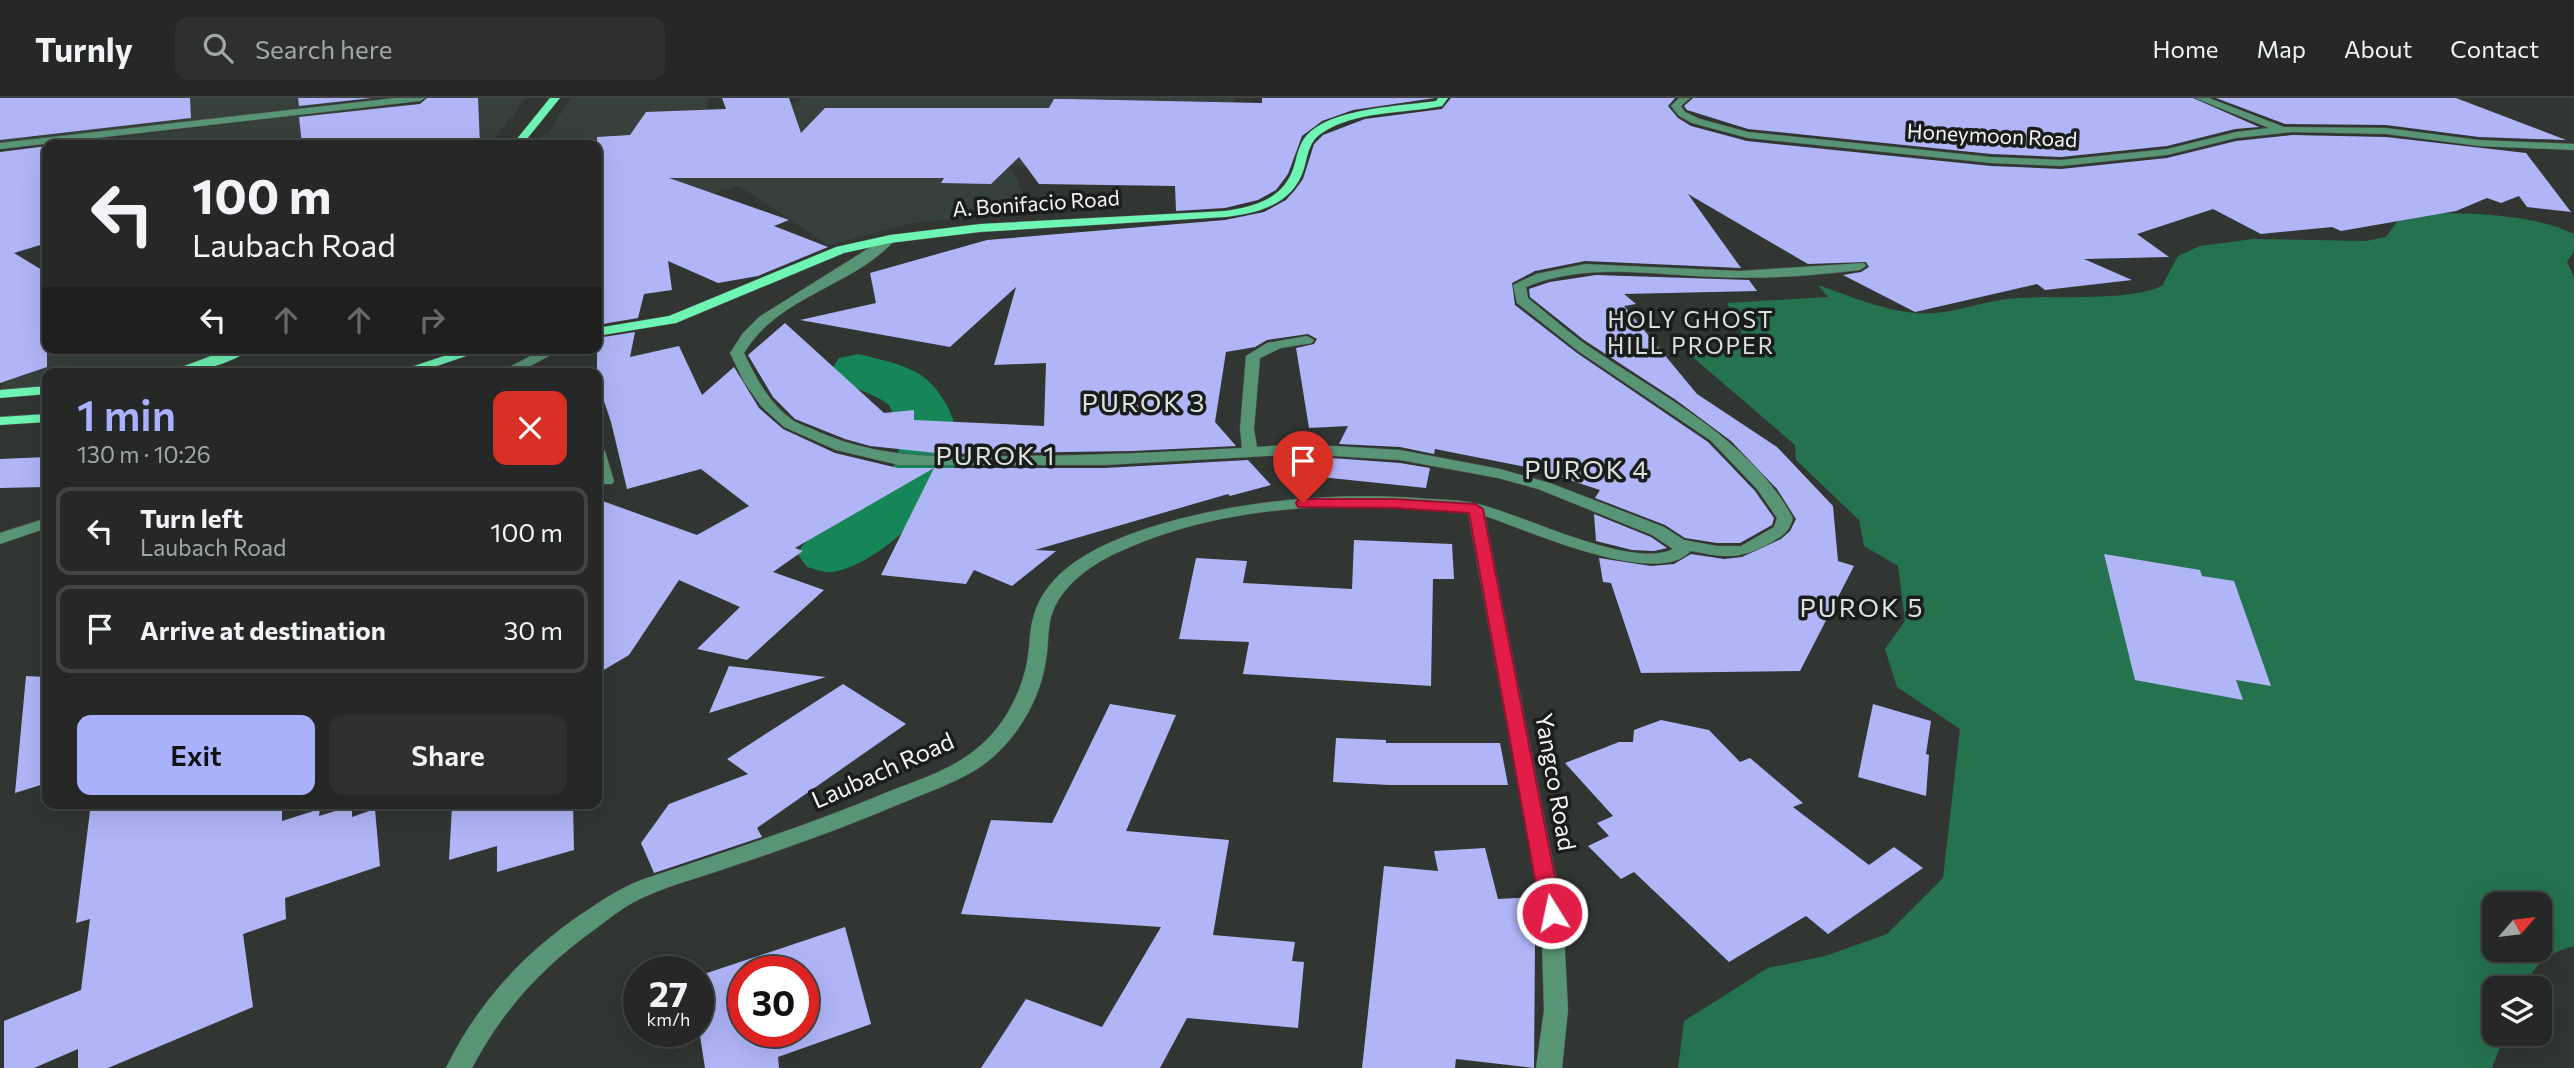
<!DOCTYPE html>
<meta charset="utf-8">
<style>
:root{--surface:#252826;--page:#2d302e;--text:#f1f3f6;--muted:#a3a6a7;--line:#424443;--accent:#a9b0fc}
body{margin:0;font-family:Commissioner,sans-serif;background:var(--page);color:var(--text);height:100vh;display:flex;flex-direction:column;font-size:26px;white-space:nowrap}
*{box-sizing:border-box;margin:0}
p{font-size:23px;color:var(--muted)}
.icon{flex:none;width:38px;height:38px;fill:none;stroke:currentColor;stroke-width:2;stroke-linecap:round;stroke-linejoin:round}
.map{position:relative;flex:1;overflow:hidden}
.sheet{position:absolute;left:42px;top:270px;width:560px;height:441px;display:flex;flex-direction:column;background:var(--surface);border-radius:14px;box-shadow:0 7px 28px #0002,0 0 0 2px var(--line)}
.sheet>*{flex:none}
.banner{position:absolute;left:42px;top:42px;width:560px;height:214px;border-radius:14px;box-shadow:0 7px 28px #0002,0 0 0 2px var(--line);background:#252826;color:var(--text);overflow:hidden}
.needle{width:46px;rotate:62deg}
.tools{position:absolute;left:2482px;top:794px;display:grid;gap:14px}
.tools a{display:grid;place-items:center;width:70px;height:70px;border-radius:14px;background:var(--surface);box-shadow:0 7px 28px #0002,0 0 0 2px var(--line);font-size:35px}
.speed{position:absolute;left:623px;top:858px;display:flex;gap:14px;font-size:35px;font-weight:700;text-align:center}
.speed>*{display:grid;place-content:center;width:91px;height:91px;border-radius:50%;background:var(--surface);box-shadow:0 7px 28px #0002,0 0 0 2px var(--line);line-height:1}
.speed small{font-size:18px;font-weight:400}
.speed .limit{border:10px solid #d22;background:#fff;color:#111}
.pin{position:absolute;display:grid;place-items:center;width:60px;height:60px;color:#fff;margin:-72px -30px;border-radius:50% 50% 50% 0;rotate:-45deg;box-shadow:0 0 7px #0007}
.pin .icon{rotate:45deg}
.me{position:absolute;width:77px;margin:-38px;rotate:350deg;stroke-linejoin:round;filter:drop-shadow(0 0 5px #0008)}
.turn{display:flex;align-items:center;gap:24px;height:147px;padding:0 35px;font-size:32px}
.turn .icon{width:91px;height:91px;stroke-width:2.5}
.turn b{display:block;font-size:49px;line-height:60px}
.lanes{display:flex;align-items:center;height:66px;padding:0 35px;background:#0003;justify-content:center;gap:35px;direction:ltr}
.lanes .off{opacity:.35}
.round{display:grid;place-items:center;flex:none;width:74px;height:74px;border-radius:14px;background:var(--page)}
.overview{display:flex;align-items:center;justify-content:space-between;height:119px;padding:0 35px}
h1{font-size:42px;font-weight:600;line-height:52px;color:var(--accent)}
.button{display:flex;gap:14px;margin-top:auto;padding:14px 35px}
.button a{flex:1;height:80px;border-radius:14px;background:var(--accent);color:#111;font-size:28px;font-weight:600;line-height:80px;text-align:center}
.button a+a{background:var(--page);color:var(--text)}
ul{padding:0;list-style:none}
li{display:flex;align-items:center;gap:21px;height:88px;margin:0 14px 10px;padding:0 21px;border:4px solid var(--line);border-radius:14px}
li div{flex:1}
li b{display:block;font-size:26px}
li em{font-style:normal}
header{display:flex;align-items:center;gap:42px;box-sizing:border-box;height:98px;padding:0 35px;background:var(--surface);border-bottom:2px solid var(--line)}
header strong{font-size:33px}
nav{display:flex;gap:38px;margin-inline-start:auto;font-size:24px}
.search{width:490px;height:63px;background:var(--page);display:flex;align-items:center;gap:18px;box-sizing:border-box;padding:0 24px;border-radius:14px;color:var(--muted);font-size:26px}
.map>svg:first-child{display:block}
.built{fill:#36413b}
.forest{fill:#25724f;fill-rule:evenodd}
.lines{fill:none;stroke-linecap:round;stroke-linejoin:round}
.river{fill:#168658;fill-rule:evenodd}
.building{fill:#afb5f7;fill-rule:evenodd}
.minor-casing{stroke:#505552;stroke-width:1}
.major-casing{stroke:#505552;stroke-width:1}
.minor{fill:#589575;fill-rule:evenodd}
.major{fill:#6ef5b3;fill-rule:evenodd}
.route{fill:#e11d48;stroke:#92132f;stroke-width:2}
.labels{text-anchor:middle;stroke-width:7;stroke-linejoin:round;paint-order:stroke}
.far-street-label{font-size:21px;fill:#f3f6f4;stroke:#1b1d1c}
.far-quarter-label{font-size:23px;letter-spacing:2px;fill:#dbe2de;stroke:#1b1d1c}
.street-label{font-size:24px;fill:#f3f6f4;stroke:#1b1d1c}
.neighbourhood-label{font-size:26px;letter-spacing:2px;fill:#dbe2de;stroke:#1b1d1c}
</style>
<header>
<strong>Turnly</strong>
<div class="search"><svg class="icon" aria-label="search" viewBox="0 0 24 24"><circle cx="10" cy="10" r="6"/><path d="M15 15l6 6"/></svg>Search here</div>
<nav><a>Home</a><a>Map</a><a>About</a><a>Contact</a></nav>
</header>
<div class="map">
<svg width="2574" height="970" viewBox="0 0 2574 970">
<rect width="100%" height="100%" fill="#313633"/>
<!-- built -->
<path class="built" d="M 5,0 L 379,0 L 0,47 L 0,2 Z
M 472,0 L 527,0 L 488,47 L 54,47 L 347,12 Z
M 571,0 L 708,0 L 707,11 L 751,9 L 742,37 L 803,0 L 1235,0 L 1212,74 L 1010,68 L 1033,115 L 918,124 L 828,147 L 739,88 L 597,128 L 597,47 L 539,47 L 541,37 L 548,36 Z
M 47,189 L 47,250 L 239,250 L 178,271 L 158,275 L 47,275 L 47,289 L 1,293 L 0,202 Z"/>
<!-- forest -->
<path class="forest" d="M 2421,115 C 2470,115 2529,115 2574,136 L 2574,153 L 2567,164 L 2574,179 L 2574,848 C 2548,855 2534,865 2524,891 L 2494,891 L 2494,936 L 2505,936 L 2492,970 L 1678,970 L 1684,923 L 1768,870 L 1825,858 L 1887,836 L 1943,780 L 1960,631 L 1897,589 L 1885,551 L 1905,523 L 1898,468 L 1864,448 L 1859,422 L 1796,362 L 1795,347 L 1688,255 L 1720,255 L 1742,247 L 1741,232 L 1727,205 L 1828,199 L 1818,187 C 1850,198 1881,212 1916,215 C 1947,218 1976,205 2006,201 C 2050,196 2123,205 2162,188 L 2178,158 L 2200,148 L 2253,141 L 2366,143 L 2386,139 L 2402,117 ZM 2494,807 L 2539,807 L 2539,852 L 2494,852 Z"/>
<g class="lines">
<!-- river -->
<path class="river" d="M 858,256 C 878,261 901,265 919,276 C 944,291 965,334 956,364 C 944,404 874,469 832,474 C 824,475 815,471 807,469 L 797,455 C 832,404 931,391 889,307 C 871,292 844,291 831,272 L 839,260 Z"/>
</g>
<!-- building -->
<path class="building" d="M 0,0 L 190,0 L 191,20 L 0,42 Z
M 298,0 L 372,0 L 299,8 Z
M 427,0 L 478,0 L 480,47 L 302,47 L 299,19 L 420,6 Z
M 722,0 L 789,0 L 801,35 L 825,10 L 1049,10 L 1054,1 L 1069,1 L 1262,5 L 1262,0 L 1435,0 L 1353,12 L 1322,23 L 1302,38 L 1288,76 L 1276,92 L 1258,102 L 1225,110 L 1176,113 L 1175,88 L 1039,86 L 1019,59 L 991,86 L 941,85 L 944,80 L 669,80 L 789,122 L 774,128 L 828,149 L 758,178 L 718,185 L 668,163 L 672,192 L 644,196 L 638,220 L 597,227 L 597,39 L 630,37 L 646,14 L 726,11 Z
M 1451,0 L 1675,0 L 1668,8 L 1678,20 L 1691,28 L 1747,43 L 1991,68 L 2061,71 L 2167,60 L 2236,43 L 2292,37 L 2386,39 L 2526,55 L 2571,114 L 2527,109 L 2519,98 L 2501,105 L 2487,100 L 2456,113 L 2341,133 L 2332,129 L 2261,136 L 2213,111 L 2137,136 L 2169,159 L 2084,161 L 2132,182 L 2045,192 L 2037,186 L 1915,214 L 1843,177 L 1861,174 L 1869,169 L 1866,164 L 1808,166 L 1688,96 L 1741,170 L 1585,163 L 1535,173 L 1512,185 L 1515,207 L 1577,255 L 1708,344 L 1755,393 L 1774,420 L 1772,427 L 1740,445 L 1717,445 L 1685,440 L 1665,427 L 1595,400 L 1600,392 L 1536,371 L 1435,351 L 1434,356 L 1400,349 L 1339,346 L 1348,328 L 1309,330 L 1296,250 L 1314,246 L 1317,241 L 1308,236 L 1267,242 L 1255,249 L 1226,254 L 1215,324 L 1236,348 L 1132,353 L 945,356 L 870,348 L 845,341 L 795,321 L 773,299 L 748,257 L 785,225 L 884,315 L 914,312 L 914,322 L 1044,328 L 1046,265 L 994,267 L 1016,189 L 950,249 L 800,222 L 876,205 L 870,175 L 987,142 L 1225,122 L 1264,114 L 1286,102 L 1295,92 L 1303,81 L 1314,46 L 1323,37 L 1365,21 L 1442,11 Z
M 1693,0 L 2193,0 L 2259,29 L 2235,31 L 2167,48 L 2061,59 L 1991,56 L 1748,31 L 1687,12 L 1684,8 Z
M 2216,0 L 2456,0 L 2566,42 L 2479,39 L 2386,27 L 2285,26 Z
M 47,48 L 47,145 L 14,155 L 47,175 L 47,269 L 0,285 L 0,54 Z
M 1596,177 L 1749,182 L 1757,193 L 1624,196 L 1636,206 L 1624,208 L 1697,296 L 1777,349 L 1833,408 L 1838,463 L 1854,468 L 1800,573 L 1641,575 L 1611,485 L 1603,484 L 1599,460 L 1651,468 L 1674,466 L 1691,456 L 1724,461 L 1742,459 L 1781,441 L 1790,433 L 1796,421 L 1777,391 L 1731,343 L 1676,302 L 1584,242 L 1530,199 L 1529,191 L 1550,184 Z
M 635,234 L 630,259 L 679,248 L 702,297 L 734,269 L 759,310 L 783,331 L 835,355 L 898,370 L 934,370 L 795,450 L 803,453 L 773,474 L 824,492 L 747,562 L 697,551 L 740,509 L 679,482 L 629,557 L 597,576 L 597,401 L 697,437 L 749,408 L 701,371 L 627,391 L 611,324 L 602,297 L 597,298 L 597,240 Z
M 47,359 L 47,389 L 0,390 L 0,361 Z
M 1331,360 L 1400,365 L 1430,370 L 1426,390 L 1321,379 Z
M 1248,362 L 1271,387 L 1230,398 L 1228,396 L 1035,452 L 1056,453 L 1012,488 L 974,472 L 966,486 L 881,477 L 934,370 L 1105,370 Z
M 1594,416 L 1651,439 L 1667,450 L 1654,453 L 1632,452 L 1596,443 Z
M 1354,442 L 1452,446 L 1454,481 L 1433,481 L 1431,588 L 1243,576 L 1249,544 L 1179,541 L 1196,460 L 1247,463 L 1243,485 L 1352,491 Z
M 2104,456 L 2200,472 L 2202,478 L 2234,483 L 2271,588 L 2236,582 L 2243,602 L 2135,582 Z
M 729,568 L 826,579 L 709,615 Z
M 26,578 L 47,579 L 47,685 L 15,695 Z
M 843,586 L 906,626 L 757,730 L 762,739 L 654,775 L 641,745 L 669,706 L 748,676 L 727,661 Z
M 1110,606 L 1176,617 L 1126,733 L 1229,742 L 1213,837 L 1295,844 L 1292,863 L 1304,864 L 1298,930 L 1187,920 L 1160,970 L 981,970 L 1026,901 L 1102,929 L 1161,829 L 961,816 L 991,722 L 1052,725 Z
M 1873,606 L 1931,623 L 1926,656 L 1929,657 L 1926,698 L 1858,679 Z
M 1661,622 L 1709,632 L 1740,664 L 1750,660 L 1803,705 L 1793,709 L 1869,767 L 1894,749 L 1923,770 L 1828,836 L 1806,818 L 1729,864 L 1634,774 L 1621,781 L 1588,748 L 1609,738 L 1597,725 L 1613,718 L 1565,665 L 1619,644 L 1633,644 L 1634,632 Z
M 1336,640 L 1386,642 L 1386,645 L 1500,645 L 1508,687 L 1389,687 L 1333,684 Z
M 91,705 L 282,705 L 282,723 L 320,711 L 319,718 L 352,708 L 352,719 L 375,711 L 380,768 L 285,800 L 286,821 L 243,836 L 253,909 L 108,970 L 78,970 L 78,951 L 34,970 L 4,970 L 4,923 L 81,892 L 90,821 L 76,825 Z
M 465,705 L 573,705 L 574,752 L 497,774 L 497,748 L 449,762 L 452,709 Z
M 1485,750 L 1498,801 L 1535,799 L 1539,844 L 1535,845 L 1534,970 L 1456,961 L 1455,970 L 1362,970 L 1384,768 L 1438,773 L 1434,753 Z
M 845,829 L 871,926 L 778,959 L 779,970 L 705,970 L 698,925 L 698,878 ZM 744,873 L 803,873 L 803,933 L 744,933 Z"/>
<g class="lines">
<!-- minor casing -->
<g class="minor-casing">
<path id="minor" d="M 395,0 L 425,0 L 420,3 L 0,51 L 0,45 Z
M 1679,0 L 1690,0 L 1681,8 L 1685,14 L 1700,21 L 1748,34 L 1991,59 L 2061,62 L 2167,51 L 2236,34 L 2269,30 L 2195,0 L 2209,0 L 2284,29 L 2386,30 L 2479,42 L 2574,46 L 2574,52 L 2479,48 L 2386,36 L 2292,34 L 2236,40 L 2167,57 L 2061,68 L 1991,65 L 1748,40 L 1692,25 L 1679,18 L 1671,8 Z
M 890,137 L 896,141 C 853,189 779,197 744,255 C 756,280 770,307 794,323 C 801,327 811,330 819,334 C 886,363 951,359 1023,358 C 1096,357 1169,354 1242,350 L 1240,331 L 1246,258 L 1267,245 L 1307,238 L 1314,242 L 1312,245 L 1281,250 L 1260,260 L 1254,331 L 1257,349 L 1301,346 L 1400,352 L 1500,371 L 1550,385 L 1664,429 L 1684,442 L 1717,448 L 1741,448 L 1774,429 L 1777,420 L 1757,391 L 1710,342 L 1578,253 L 1517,205 L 1513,187 L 1536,176 L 1585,166 L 1739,173 L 1864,165 L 1866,168 L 1860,172 C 1812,178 1764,181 1716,179 C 1651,177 1587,164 1526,189 L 1528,200 C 1549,217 1569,235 1591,250 C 1662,298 1751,342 1793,420 C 1789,434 1784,437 1772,444 C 1740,462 1727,460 1691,453 C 1657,491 1527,432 1485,418 L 1563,815 L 1568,912 L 1562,970 L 1536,970 L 1544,912 L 1541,815 L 1468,415 C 1352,403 1229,404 1121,453 C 1094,465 1065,484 1053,513 C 1047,528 1049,546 1046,562 C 1040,605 1012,650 974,673 C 953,685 929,694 907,703 C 848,728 788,750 727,770 C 696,781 662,789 634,804 C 621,811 610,820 598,829 C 544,867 503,911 472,970 L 446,970 C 477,906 522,857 580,817 C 600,804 618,791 641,782 C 725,754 809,727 890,693 C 921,681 956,670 981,647 C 1005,626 1021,595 1027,564 C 1030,549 1029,532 1034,517 C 1051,459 1128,435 1179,421 C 1258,401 1337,395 1418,400 C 1437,402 1459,401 1478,406 C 1524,417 1632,472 1673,451 L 1652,437 L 1538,391 L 1498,380 L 1400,362 L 1301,356 L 1105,367 L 899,367 L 836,352 L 784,329 L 761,308 L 744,284 L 730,255 L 743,235 L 759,219 Z
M 546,250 L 564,250 L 517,275 L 498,275 Z
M 597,348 L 605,353 L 614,383 L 612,386 L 600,386 L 598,383 Z
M 47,420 L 47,430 L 0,446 L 0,435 Z"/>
</g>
<!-- major casing -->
<g class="major-casing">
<path id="major" d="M 550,0 L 560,0 L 522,47 L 512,47 Z
M 1438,0 L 1448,0 L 1442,8 C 1404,16 1356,12 1322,35 C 1310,42 1308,55 1305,67 C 1295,106 1260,115 1225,119 L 980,134 L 890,145 L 844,155 L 676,225 L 597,238 L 597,230 L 669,218 L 836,149 L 890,137 L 980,126 L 1225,113 C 1257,108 1286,100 1295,65 C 1298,53 1301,41 1311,33 C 1339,10 1401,8 1436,3 Z
M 232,250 L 252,250 C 232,267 192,275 166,275 Z
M 468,250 L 490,250 L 416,275 L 393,275 Z
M 47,288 L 47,296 L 0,300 L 0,292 Z
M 47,316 L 47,324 L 0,327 L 0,319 Z"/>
</g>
<!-- minor -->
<use href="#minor" class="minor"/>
<!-- major -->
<use href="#major" class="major"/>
</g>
<!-- route -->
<path class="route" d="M 1303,401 L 1394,401 L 1475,406 L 1483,411 L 1562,815 L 1559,821 L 1552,823 L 1545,821 L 1541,815 L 1469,415 L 1394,410 L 1298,409 L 1296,405 L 1298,402 Z"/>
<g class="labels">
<!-- far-street labels -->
<g class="far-street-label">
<text transform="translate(1992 38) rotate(3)" y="7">Honeymoon Road</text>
<text transform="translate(1036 106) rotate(-4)" y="7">A. Bonifacio Road</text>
</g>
<!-- far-quarter labels -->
<g class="far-quarter-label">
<text x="1691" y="230">HOLY GHOST<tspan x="1691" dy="26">HILL PROPER</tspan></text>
</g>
<!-- street labels -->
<g class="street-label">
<text transform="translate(883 673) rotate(-24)" y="8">Laubach Road</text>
<text transform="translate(1555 684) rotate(80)" y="8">Yangco Road</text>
</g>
<!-- neighbourhood labels -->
<g class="neighbourhood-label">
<text x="1144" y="314">PUROK 3</text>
<text x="996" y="367">PUROK 1</text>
<text x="1587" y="381">PUROK 4</text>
<text x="1862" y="519">PUROK 5</text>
</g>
</g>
</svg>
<div class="tools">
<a><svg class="needle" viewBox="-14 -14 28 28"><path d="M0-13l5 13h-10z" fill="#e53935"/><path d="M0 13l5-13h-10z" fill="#a3a6a7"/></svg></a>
<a><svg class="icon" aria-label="layers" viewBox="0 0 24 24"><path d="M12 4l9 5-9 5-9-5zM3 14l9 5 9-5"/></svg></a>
</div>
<div class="speed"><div>27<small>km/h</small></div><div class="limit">30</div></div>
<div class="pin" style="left:1303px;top:405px;background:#d93025"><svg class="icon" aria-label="arrive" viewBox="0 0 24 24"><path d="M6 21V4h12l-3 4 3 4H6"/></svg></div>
<svg class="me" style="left:1552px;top:815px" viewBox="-20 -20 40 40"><circle r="17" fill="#e11d48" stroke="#fff" stroke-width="3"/><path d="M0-11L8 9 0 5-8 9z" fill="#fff"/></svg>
<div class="banner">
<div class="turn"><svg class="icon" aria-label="left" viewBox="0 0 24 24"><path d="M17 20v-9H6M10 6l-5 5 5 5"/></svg><div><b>100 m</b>Laubach Road</div></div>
<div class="lanes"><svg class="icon" aria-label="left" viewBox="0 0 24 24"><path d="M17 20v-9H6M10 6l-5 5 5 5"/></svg><svg class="icon off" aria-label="ahead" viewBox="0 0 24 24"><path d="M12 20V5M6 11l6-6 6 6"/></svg><svg class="icon off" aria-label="ahead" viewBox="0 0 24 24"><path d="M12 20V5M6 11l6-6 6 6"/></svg><svg class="icon off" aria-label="right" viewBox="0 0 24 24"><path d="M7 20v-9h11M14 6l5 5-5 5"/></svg></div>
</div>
<section class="sheet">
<div class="overview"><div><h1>1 min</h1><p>130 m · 10:26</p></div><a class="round" style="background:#d93025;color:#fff"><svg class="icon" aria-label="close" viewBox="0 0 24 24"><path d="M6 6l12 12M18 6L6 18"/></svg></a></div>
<ul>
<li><svg class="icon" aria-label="left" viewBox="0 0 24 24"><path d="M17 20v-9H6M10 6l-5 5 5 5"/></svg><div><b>Turn left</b><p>Laubach Road</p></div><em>100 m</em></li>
<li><svg class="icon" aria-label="arrive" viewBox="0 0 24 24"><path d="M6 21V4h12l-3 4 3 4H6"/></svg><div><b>Arrive at destination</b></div><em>30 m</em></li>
</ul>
<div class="button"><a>Exit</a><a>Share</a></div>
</section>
</div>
